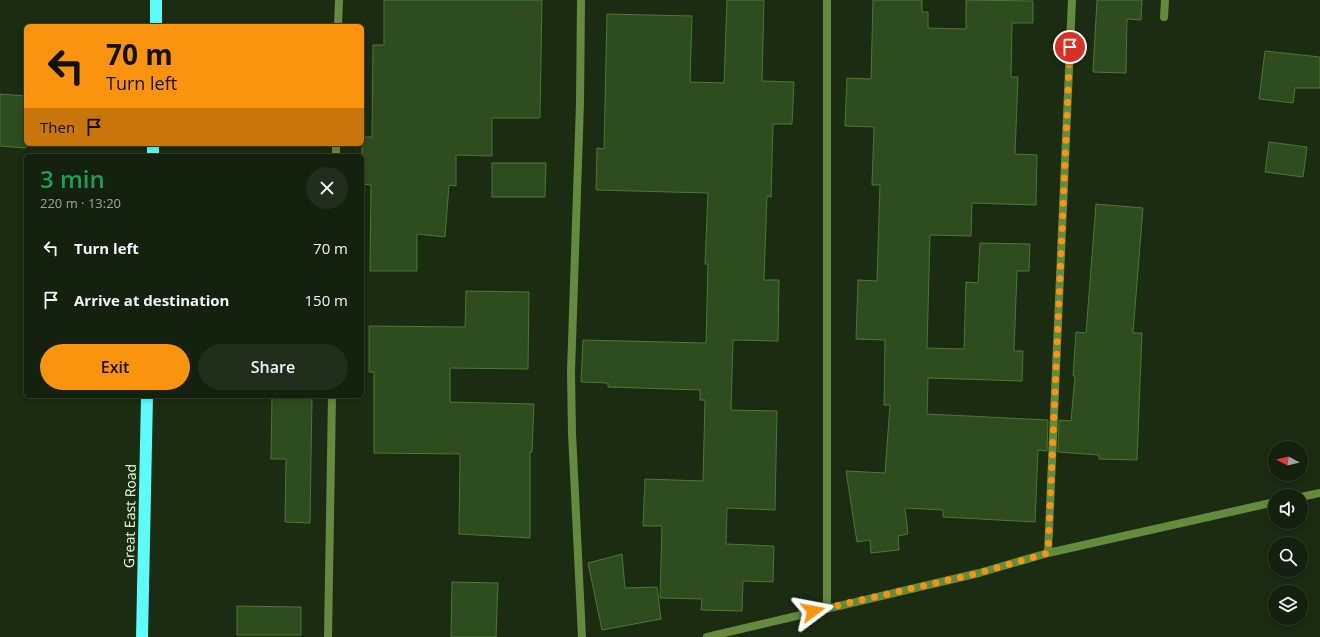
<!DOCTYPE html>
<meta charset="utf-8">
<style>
:root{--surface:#14210e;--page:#212e1c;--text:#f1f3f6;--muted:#9da39e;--line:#333e2e;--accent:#fa930e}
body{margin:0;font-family:"Open Sans",sans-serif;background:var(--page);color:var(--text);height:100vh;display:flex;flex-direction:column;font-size:15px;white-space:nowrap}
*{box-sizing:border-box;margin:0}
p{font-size:13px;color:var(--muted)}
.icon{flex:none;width:22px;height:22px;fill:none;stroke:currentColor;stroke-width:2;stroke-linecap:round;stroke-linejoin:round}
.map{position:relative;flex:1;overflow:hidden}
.side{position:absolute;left:24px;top:154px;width:340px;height:244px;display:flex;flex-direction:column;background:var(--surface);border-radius:6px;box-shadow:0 2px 6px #0003,0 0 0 1px var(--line)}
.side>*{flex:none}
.top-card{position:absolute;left:24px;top:24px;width:340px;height:122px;border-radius:6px;box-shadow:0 2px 6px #0003,0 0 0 1px var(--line);background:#fa930e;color:#111;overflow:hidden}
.needle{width:26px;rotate:277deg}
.buttons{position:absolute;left:1268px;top:441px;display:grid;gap:8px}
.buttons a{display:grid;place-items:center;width:40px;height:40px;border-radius:50%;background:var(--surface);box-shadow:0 2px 6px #0003,0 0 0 1px var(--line);font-size:20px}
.pin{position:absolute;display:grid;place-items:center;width:34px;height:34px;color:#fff;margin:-17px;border:2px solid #fff;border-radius:50%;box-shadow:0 1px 4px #0007}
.me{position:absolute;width:44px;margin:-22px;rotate:77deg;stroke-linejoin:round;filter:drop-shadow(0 0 3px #0008)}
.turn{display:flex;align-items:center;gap:14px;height:84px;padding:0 16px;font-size:18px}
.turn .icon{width:52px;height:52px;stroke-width:2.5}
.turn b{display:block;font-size:28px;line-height:34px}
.then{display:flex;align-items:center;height:38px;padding:0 16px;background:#0003;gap:8px;font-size:15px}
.round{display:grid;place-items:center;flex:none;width:42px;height:42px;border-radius:21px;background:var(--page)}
.overview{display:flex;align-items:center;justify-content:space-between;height:68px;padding:0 16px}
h1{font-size:24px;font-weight:600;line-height:30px;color:#1e9e55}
.primary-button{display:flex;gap:8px;margin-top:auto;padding:8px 16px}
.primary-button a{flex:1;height:46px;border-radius:24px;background:var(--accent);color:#111;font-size:16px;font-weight:600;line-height:46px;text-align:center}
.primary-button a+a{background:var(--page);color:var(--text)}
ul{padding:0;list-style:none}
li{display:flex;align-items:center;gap:12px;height:52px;padding:0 16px}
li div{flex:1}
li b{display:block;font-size:15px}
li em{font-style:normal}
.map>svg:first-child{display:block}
.building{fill:#2e4c1e;stroke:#497831}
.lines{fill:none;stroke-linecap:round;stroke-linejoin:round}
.street{stroke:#648a3e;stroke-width:8}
.highway{stroke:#5bfcf9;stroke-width:12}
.route{stroke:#fa930e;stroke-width:7;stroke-dasharray:0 12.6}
.labels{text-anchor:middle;stroke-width:4;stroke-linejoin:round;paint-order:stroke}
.street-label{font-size:14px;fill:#ebfede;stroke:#1b2c12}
</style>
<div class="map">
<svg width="1320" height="637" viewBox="0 0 1320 637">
<rect width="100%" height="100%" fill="#1b2c12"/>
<!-- building -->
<path class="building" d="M 384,0 L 542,0 L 540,118 L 492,118 L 492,156 L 456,155 L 456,186 L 449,185 L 445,237 L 417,234 L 417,271 L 370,271 L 371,185 L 362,184 L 362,137 L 372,137 L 373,45 L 384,45 Z
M 727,0 L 764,0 L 762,81 L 794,82 L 792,124 L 773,124 L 771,197 L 767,196 L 764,280 L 779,280 L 778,341 L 733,340 L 731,410 L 777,411 L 775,510 L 727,508 L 726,544 L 774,546 L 773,582 L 743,581 L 742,611 L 701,610 L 702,599 L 660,598 L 662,526 L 643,526 L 645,479 L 703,481 L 705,400 L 700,400 L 700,390 L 608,387 L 608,383 L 581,382 L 583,340 L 706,343 L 708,264 L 705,264 L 708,193 L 596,190 L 597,148 L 604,149 L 607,14 L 692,16 L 690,82 L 724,83 Z
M 873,0 L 922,0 L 922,12 L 928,12 L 928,28 L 966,29 L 966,0 L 1033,1 L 1033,23 L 1012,23 L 1011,77 L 1018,77 L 1015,154 L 1037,155 L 1036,205 L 972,203 L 971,236 L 930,235 L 927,348 L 964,349 L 966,282 L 978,283 L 980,243 L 1030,244 L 1029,271 L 1017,271 L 1014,351 L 1023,351 L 1022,381 L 928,378 L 927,414 L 1048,420 L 1047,451 L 1038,450 L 1035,522 L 943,517 L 943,510 L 905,508 L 908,534 L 898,536 L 899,550 L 871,553 L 870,540 L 857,542 L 846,471 L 885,473 L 890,405 L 884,405 L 885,340 L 856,339 L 858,280 L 877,281 L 880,185 L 872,185 L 874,127 L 845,126 L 847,78 L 871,79 Z
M 1097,0 L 1142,0 L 1141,20 L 1127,19 L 1126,73 L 1093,72 Z
M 1265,51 L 1320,57 L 1320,88 L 1295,88 L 1293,103 L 1259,99 Z
M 0,94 L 26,96 L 26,148 L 0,146 Z
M 1269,142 L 1307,147 L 1303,177 L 1265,172 Z
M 492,163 L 546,163 L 545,197 L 492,197 Z
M 1096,204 L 1143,208 L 1133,333 L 1142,333 L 1137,460 L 1099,459 L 1099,455 L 1058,452 L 1059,420 L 1071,421 L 1075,376 L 1073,376 L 1076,332 L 1086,333 Z
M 466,291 L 529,292 L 528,369 L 450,368 L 450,402 L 534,404 L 532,452 L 530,452 L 530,538 L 459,534 L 460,454 L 374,453 L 374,372 L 369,372 L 369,326 L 465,327 Z
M 272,396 L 312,396 L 310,523 L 285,522 L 286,459 L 271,459 Z
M 622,554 L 625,588 L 657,587 L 661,619 L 602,630 L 588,563 Z
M 452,582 L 498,583 L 496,637 L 451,637 Z
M 237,606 L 301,607 L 301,635 L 237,635 Z"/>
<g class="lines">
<!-- street -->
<path class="street" d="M 581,0 L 580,103 L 571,372 L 572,433 L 582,637
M 1164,17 L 1165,0
M 338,26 L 339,0
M 336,156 L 336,144
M 1301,497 L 1320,493
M 1048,553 L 1072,0
M 827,607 L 827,0
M 328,637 L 332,396
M 707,637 L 979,573 L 1048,553 L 1275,502"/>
<!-- highway -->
<path class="highway" d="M 156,26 L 156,0
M 153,156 L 153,144
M 142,637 L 147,396"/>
</g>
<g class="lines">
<!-- route -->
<path class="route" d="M 813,611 L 979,573 L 1048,553 L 1070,47"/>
</g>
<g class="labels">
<!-- street labels -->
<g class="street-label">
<text transform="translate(130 516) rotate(-89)" y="5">Great East Road</text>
</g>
</g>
</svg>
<div class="buttons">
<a><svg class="needle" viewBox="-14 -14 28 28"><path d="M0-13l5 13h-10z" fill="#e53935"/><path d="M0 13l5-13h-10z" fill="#9da39e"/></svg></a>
<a><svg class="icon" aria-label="sound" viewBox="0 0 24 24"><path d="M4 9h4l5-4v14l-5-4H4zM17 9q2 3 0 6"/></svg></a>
<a><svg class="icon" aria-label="search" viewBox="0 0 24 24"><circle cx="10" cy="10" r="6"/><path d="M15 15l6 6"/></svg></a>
<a><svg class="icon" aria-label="layers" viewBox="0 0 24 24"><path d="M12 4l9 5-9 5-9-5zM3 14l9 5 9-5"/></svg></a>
</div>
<div class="pin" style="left:1070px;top:47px;background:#d93025"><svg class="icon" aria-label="arrive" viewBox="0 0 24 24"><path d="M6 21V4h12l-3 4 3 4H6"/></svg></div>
<svg class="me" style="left:813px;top:611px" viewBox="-20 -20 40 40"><path d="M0-17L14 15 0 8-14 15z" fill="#fa930e" stroke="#fff" stroke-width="4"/></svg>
<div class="top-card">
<div class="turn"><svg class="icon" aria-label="left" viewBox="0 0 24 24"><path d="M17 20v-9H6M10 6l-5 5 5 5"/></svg><div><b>70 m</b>Turn left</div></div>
<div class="then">Then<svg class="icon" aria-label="arrive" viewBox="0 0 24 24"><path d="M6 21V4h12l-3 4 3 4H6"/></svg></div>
</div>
<section class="side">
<div class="overview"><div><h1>3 min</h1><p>220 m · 13:20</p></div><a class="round"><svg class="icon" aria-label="close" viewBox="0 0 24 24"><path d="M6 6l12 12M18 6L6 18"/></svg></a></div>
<ul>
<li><svg class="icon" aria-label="left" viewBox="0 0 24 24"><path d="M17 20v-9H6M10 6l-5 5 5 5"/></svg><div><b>Turn left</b></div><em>70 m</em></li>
<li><svg class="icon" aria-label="arrive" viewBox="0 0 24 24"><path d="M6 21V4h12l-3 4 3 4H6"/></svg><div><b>Arrive at destination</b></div><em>150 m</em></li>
</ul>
<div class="primary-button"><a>Exit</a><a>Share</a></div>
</section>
</div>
